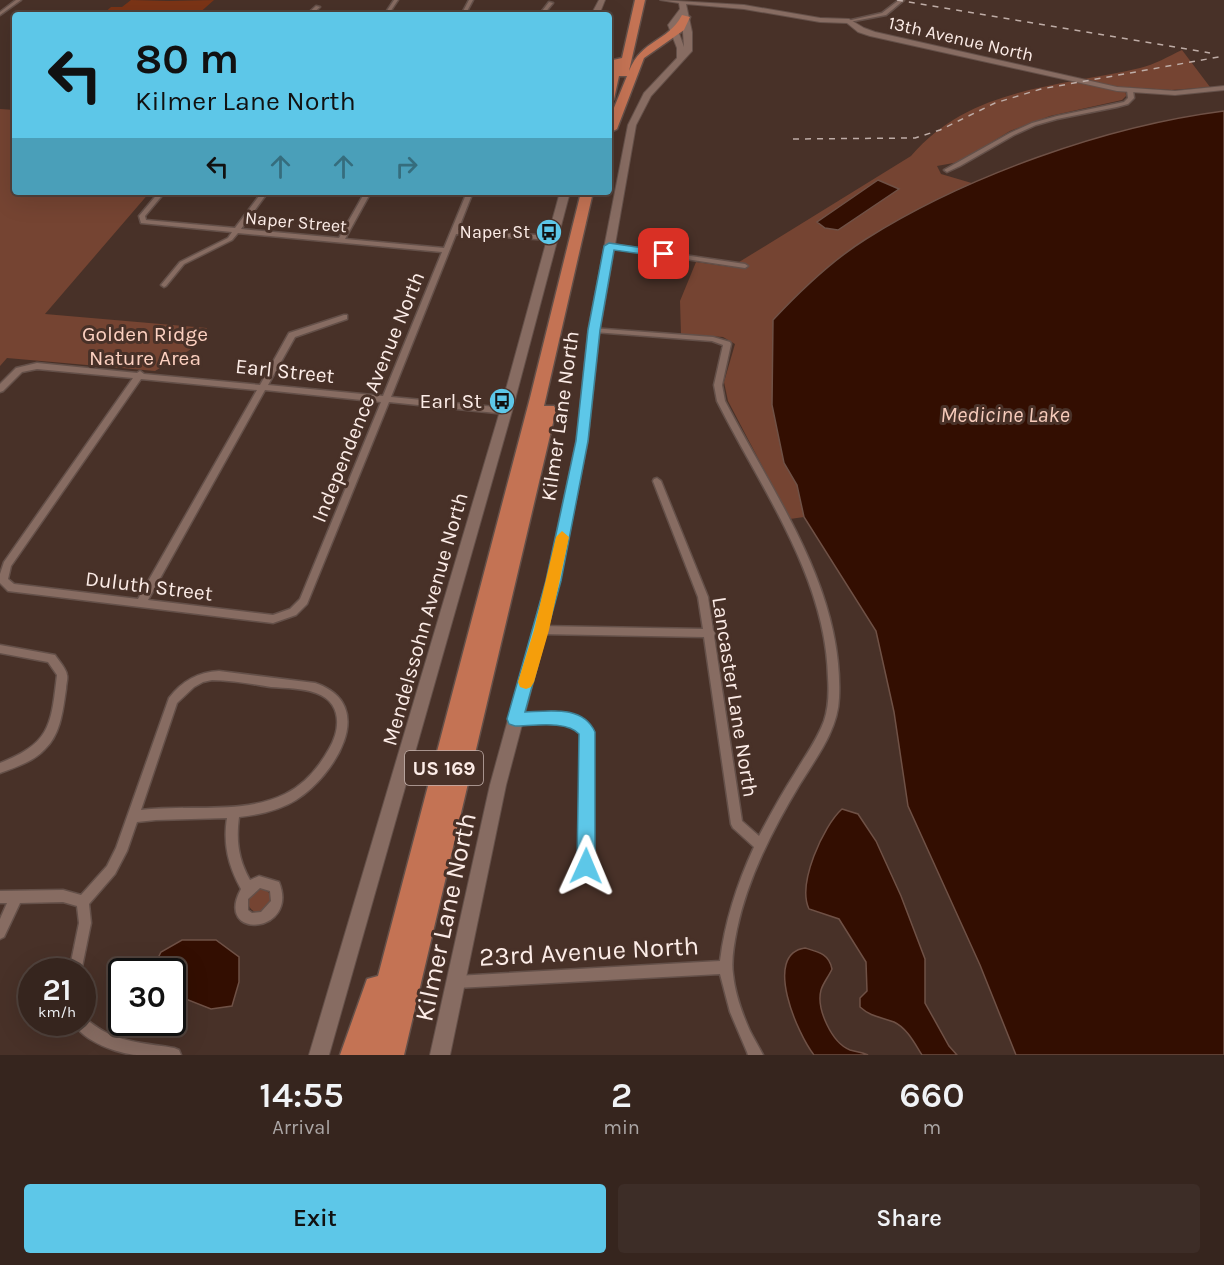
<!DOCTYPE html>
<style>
:root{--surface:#36251e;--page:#3d2d27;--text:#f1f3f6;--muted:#aaa5a4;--line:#50423c;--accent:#5dc7e8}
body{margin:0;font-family:Karla,sans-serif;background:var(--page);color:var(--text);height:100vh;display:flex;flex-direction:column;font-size:22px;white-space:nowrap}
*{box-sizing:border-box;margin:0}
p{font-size:20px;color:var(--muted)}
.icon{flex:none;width:33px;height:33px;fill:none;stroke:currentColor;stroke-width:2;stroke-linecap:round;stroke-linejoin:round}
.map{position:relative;height:1055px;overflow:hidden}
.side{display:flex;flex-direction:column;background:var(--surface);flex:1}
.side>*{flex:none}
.guide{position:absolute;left:12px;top:12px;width:600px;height:183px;border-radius:6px;box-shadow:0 6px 24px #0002,0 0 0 2px var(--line);background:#5dc7e8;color:#111;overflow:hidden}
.speed{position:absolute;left:18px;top:958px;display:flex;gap:12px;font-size:30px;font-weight:700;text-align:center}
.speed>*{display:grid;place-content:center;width:78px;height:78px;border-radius:50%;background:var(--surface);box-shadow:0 6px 24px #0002,0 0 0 2px var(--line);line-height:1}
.speed small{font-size:15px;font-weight:400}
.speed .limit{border:3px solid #111;border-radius:9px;background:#fff;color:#111}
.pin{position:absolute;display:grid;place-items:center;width:51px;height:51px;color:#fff;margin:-26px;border-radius:12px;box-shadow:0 3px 9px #0006}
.me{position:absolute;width:66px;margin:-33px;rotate:1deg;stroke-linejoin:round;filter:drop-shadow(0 0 4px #0008)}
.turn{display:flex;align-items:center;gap:21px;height:126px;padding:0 24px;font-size:27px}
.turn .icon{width:78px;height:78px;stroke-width:2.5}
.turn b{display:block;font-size:42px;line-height:51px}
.lanes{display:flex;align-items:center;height:57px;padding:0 24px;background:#0003;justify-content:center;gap:30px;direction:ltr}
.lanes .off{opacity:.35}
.eta{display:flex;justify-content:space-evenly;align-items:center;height:102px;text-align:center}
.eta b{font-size:36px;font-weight:600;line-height:42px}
.button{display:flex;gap:12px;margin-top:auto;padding:12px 24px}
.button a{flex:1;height:69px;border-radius:6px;background:var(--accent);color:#111;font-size:24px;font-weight:600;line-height:69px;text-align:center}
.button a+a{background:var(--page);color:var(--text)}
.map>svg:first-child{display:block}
.green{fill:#754432}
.water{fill:#330e01;stroke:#6f5146;stroke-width:1.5}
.building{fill:#7b3416}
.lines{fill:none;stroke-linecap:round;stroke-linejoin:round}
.street-casing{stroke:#645049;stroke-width:3}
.secondary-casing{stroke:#645049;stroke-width:2}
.highway-casing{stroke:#645049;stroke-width:3}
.street{fill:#876c62;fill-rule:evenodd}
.secondary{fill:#876c62;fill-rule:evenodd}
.highway{fill:#c47354;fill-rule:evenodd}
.rail{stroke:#beaca6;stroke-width:1.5;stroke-dasharray:6 6;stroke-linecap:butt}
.route{fill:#5dc7e8;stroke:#3c8197;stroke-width:1.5}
.slow{fill:#f59e0b}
.labels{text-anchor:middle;stroke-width:6;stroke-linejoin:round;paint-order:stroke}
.far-street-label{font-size:18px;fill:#fcece7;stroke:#483128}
.far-poi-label{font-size:18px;fill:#fcece7;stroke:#483128;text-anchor:end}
.shield{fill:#483128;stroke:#c6b4ae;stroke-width:1.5}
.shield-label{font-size:20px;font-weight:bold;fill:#fcece7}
.park-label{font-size:21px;fill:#fdd1c1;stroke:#483128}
.street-label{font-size:21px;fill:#fcece7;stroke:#483128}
.poi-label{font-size:21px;fill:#fcece7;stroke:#483128;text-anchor:end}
.water-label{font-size:22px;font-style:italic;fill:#f7cbbb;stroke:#483128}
.near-street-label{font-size:26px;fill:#fcece7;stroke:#483128}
</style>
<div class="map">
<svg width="1224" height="1055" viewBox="0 0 1224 1055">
<rect width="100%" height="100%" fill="#483128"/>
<!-- green -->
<path class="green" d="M 1182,50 L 1210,87 L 1172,90 L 1125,87 L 1126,96 L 1122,100 L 1050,116 L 1010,131 L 959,162 L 937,166 L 941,174 L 975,184 C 897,218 831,257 773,320 L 772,404 L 784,463 L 797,485 L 804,517 L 790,519 L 728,401 L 724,382 L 735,344 L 723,337 L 681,334 L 680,301 L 696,262 L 731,267 L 911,156 C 970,87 1058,87 1140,68 C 1154,65 1169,56 1182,50 Z
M 0,109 L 15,110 L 15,192 L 150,192 L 45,314 L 207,328 L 193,348 L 155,371 L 7,358 L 0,366 Z
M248 901a12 12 0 1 1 24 0a12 12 0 1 1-24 0Z"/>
<!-- water -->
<path class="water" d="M 1224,111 L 1224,1055 L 1016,1055 L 980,965 L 908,806 L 894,712 L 876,631 L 804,517 L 797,485 L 784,463 L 772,405 L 773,320 C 801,290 831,261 866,239 C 966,176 1106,126 1224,111 Z
M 878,180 L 899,189 L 838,230 L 825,228 L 817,222 Z
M 842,809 L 858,814 L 876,841 L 901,896 L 925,959 L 925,1003 L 949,1046 L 957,1055 L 922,1055 C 915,1044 907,1028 894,1022 C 881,1017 871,1017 860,1007 L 860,998 L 867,991 L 866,962 L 839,919 L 809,909 C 797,884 823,826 842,809 Z
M 182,940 L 216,940 L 239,957 L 239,982 L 232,1006 L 211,1009 L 173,994 L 172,972 L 151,972 L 161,952 Z
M 805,948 C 819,952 829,954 832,969 C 829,976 823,983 821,990 C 816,1009 832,1043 850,1050 C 856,1052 862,1052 868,1055 L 814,1055 C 798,1035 762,954 805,948 Z"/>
<!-- building -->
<path class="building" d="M 131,0 L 168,1 L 214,0 L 197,15 L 102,15 L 111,7 L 122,7 Z"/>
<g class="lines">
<!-- street casing -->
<g class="street-casing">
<path id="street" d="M 16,0 L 21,0 L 0,15 L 0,12 Z
M 394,0 L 398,0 L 388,15 L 384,15 Z
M 469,0 L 473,0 L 465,15 L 461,15 Z
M 899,0 L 904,0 L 886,15 L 849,22 L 847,21 L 882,13 Z
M 549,2 L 553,3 L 543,15 L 539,15 Z
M 316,6 L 320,7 L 311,15 L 306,15 Z
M 1130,88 L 1133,90 L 1134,98 L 1128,104 L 1117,107 L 1057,119 L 1036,125 L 1014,135 L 960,166 L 947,172 L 944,170 L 1010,133 L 1032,123 L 1057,116 L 1124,102 L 1128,98 L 1127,90 Z
M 159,192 L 165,192 L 145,216 L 146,220 L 235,228 L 262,192 L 268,192 L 241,229 L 339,238 L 365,192 L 371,192 L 345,239 L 444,248 L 467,192 L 473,192 L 458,230 L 552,236 L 555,238 L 552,240 L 456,234 L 391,397 L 506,408 L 510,411 L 506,414 L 389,402 L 307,604 L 296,615 L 273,623 L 8,591 L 0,583 L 0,574 L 4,562 L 133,378 L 37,369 L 22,372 L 3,391 L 0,392 L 0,384 L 16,368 L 37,363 L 137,373 L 140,371 L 144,374 L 260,385 L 289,333 L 344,315 L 347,315 L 347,319 L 295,337 L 268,385 L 383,396 L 442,252 L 238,233 L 232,240 L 184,264 L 166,286 L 164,287 L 161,285 L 180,262 L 228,238 L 232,232 L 141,223 L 139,216 ZM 141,379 L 257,390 L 138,599 L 14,584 L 8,579 L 11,566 ZM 265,390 L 381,402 L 300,599 L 290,609 L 273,615 L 148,600 Z
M 609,244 L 745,264 L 748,266 L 745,268 L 607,247 L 606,246 Z
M 591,328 L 713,337 L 730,342 L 731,344 L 722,385 L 725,401 C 773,494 844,589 839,698 C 838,730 816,758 800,784 C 773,829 748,877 737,929 C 734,944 731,960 733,974 C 735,994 742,1013 750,1031 C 754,1039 759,1047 763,1055 L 748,1055 L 747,1052 L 730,1012 L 720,974 L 456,988 L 451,987 L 450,982 L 451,977 L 456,976 L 720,961 C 725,921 737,884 754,847 L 733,828 L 731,824 L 704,637 L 541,634 L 538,633 L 536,630 L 538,627 L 541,626 L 703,629 L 698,597 L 653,481 L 654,479 L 657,478 L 661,481 L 708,597 L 713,630 L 715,633 L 714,636 L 742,821 L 759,836 C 770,815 782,793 795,773 C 805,756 817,740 824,721 C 829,706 829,692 828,677 C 826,577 760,487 717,401 L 714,385 L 723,345 L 712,341 L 594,332 L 591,332 Z
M 0,645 L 55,655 C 58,660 66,668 67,675 C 68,679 66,684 66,689 C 63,709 61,734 45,749 C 33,762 16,767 0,773 L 0,763 C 51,743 51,725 57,675 L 48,662 L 0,653 Z
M 219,671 L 315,683 C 380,705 334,776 296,800 C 280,810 258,815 239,817 C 236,840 238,859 250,880 L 259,876 L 279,882 C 300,934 213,941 241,889 C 228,865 223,844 227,818 L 156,820 L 137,822 L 127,851 L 115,874 L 89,904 L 91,923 L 81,972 L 69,972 L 79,923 L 77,906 L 63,902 L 20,903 L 4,937 L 0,939 L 0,919 L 7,903 L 0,903 L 0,891 L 63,890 L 81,895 L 107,866 L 116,848 L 169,698 C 182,681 198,672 219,671 ZM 212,680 C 232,680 251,684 271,687 C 286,688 302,688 316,693 C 342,702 341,729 329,749 C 319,767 304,785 285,794 C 243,815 187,804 141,810 L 177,703 L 194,687 L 203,682 ZM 260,888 L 270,891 L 271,901 L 261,912 L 252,913 L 248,910 L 248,899 Z
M 554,713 C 568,715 585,718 592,732 L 592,866 L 590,870 L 586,872 L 582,870 L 580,866 L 582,734 C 564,717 537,723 515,724 L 511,722 L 510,719 L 511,716 L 515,714 Z
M 82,1017 C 91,1022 98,1029 107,1033 C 127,1043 152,1044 174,1048 L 179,1050 L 181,1055 C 166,1055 151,1055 137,1055 C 119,1054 82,1041 74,1023 L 82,1023 Z"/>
</g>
<!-- secondary casing -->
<g class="secondary-casing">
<path id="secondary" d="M 599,0 L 605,0 L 599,15 L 591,15 Z
M 660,0 L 744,5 L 820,18 L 849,19 L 864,28 L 875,32 L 1117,87 L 1175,91 L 1224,86 L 1224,90 L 1175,95 L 1117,91 L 870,36 L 858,32 L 847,23 L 820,22 L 744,9 L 686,4 L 692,32 L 692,51 L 651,96 L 636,125 L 600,330 L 588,441 L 560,581 L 506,785 L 450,1055 L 430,1055 L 490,785 L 546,581 L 576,441 L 588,330 L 628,125 L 644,93 L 677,58 L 677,48 L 668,25 L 680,9 L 679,3 ZM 682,17 L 684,47 L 676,25 Z
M 560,192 L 570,192 L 512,411 L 329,1055 L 309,1055 L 500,411 Z"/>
</g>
<!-- highway casing -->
<g class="highway-casing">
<path id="highway" d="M 635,0 L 645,0 L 629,71 C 642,39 667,43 682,15 L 690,17 L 684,30 L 644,58 L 617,129 L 611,132 L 609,120 L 627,76 L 619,76 L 614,99 L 609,102 L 609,76 L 613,60 L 622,58 Z
M 581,192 L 593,192 L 544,406 L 554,406 L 556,410 L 404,1055 L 340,1055 L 367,979 L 378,976 L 530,398 Z"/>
</g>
<!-- street -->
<use href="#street" class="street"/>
<!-- secondary -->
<use href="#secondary" class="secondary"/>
<!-- highway -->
<use href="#highway" class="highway"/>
<!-- rail -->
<path class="rail" d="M 897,0 L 1210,53
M 793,139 L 915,138 L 940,130 L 995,103 L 1041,89 L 1224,56"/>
</g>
<!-- route -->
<path class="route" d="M 609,243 L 664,251 L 669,254 L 664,257 L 614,250 L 600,330 L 588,441 L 561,581 L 525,712 C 549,711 583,705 595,732 L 595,866 L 592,872 L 586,875 L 579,872 L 577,866 L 579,734 C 567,720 532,726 515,726 L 509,724 L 507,719 L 546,581 L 576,441 L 588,330 L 604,246 Z"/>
<!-- slow -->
<path class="slow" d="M 562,531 L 569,537 L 549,630 L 534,682 L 531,687 L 526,689 L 520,687 L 518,682 L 534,630 L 556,537 Z"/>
<!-- icons -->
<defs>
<g id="bus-disc" transform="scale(1.35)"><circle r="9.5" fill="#5dc7e8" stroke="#483128"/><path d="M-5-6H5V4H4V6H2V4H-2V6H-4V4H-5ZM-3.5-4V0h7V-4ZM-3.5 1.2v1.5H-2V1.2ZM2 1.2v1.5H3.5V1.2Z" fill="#111"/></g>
</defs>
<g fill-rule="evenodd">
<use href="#bus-disc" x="549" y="232"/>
<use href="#bus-disc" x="502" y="401"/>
</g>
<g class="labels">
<!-- far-street labels -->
<g class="far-street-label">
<text transform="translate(961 39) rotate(13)" y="6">13th Avenue North</text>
<text transform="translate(296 222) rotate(5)" y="6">Naper Street</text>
</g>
<!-- far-poi labels -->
<g class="far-poi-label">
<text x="530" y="238">Naper St</text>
</g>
<!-- shield labels -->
<rect class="shield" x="405" y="751" width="78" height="34" rx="4.5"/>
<g class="shield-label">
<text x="444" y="775">US 169</text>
</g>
<!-- park labels -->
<g class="park-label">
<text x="145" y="341">Golden Ridge<tspan x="145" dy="24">Nature Area</tspan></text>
</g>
<!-- street labels -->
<g class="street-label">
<text transform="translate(285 371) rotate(6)" y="7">Earl Street</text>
<text transform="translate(368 397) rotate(-68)" y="7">Independence Avenue North</text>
<text transform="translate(560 416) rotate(-82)" y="7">Kilmer Lane North</text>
<text transform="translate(149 586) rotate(7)" y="7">Duluth Street</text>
<text transform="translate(425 619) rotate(-74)" y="7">Mendelssohn Avenue North</text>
<text transform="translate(735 697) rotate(81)" y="7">Lancaster Lane North</text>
</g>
<!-- poi labels -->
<g class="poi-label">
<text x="482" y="408">Earl St</text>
</g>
<!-- water labels -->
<g class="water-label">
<text x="1005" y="422">Medicine Lake</text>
</g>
<!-- near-street labels -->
<g class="near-street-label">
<text transform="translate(445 917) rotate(-78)" y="9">Kilmer Lane North</text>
<text transform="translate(589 951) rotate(-3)" y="9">23rd Avenue North</text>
</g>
</g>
</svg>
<div class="speed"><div>21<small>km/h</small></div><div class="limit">30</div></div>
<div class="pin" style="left:664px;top:254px;background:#d93025"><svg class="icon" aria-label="arrive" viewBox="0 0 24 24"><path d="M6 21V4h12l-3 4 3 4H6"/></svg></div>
<svg class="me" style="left:586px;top:866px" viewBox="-20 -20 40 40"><path d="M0-17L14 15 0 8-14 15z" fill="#5dc7e8" stroke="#fff" stroke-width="4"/></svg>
<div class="guide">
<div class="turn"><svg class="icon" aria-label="left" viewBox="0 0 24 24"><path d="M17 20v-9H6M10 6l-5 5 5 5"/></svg><div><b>80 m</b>Kilmer Lane North</div></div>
<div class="lanes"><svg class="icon" aria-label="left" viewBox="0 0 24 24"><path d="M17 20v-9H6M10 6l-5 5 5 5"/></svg><svg class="icon off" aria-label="ahead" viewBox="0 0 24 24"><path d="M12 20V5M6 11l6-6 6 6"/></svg><svg class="icon off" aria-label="ahead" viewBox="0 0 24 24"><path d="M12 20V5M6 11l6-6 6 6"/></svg><svg class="icon off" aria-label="right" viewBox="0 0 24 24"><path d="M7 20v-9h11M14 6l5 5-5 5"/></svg></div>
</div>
</div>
<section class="side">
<div class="eta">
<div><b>14:55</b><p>Arrival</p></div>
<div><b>2</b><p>min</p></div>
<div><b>660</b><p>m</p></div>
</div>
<div class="button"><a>Exit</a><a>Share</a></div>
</section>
